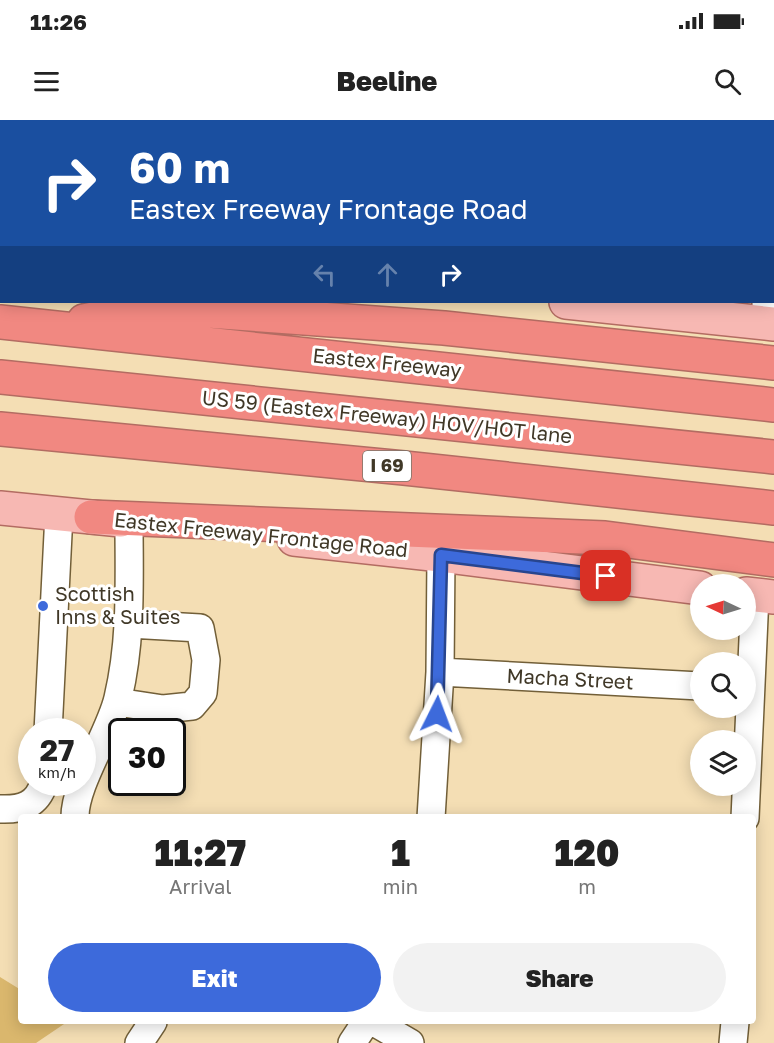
<!DOCTYPE html>
<style>
:root{--surface:#fff;--page:#f2f2f2;--text:#222;--muted:#767676;--accent:#3d6adb}
body{margin:0;font-family:"Golos Text",sans-serif;background:var(--page);color:var(--text);height:100vh;display:flex;flex-direction:column;font-size:22px;white-space:nowrap}
*{box-sizing:border-box;margin:0}
p{font-size:20px;color:var(--muted)}
.icon{flex:none;width:33px;height:33px;fill:none;stroke:currentColor;stroke-width:2;stroke-linecap:round;stroke-linejoin:round}
.map{position:relative;flex:1;overflow:hidden}
.panel{position:absolute;left:18px;top:694px;width:738px;height:210px;display:flex;flex-direction:column;background:var(--surface);border-radius:6px;box-shadow:0 3px 15px #0003}
.panel>*{flex:none}
.top-card{position:absolute;left:0px;top:0px;width:774px;height:183px;box-shadow:0 3px 15px #0003;background:#1a4fa0;color:#fff;overflow:hidden}
.needle{width:39px;rotate:274deg}
.controls{position:absolute;left:690px;top:454px;display:grid;gap:12px}
.controls a{display:grid;place-items:center;width:66px;height:66px;border-radius:50%;background:var(--surface);box-shadow:0 3px 15px #0003;font-size:30px}
.speed{position:absolute;left:18px;top:598px;display:flex;gap:12px;font-size:30px;font-weight:700;text-align:center}
.speed>*{display:grid;place-content:center;width:78px;height:78px;border-radius:50%;background:var(--surface);box-shadow:0 3px 15px #0003;line-height:1}
.speed small{font-size:15px;font-weight:400}
.speed .limit{border:3px solid #111;border-radius:9px;background:#fff;color:#111}
.pin{position:absolute;display:grid;place-items:center;width:51px;height:51px;color:#fff;margin:-26px;border-radius:12px;box-shadow:0 3px 9px #0006}
.me{position:absolute;width:66px;margin:-33px;rotate:3deg;stroke-linejoin:round;filter:drop-shadow(0 0 4px #0008)}
.turn{display:flex;align-items:center;gap:21px;height:126px;padding:0 30px;font-size:27px}
.turn .icon{width:78px;height:78px;stroke-width:2.5}
.turn b{display:block;font-size:42px;line-height:51px}
.lanes{display:flex;align-items:center;height:57px;padding:0 30px;background:#0003;justify-content:center;gap:30px;direction:ltr}
.lanes .off{opacity:.35}
.eta{display:flex;justify-content:space-evenly;align-items:center;height:102px;text-align:center}
.eta b{font-size:36px;font-weight:800;line-height:42px}
.button{display:flex;gap:12px;margin-top:auto;padding:12px 30px}
.button a{flex:1;height:69px;border-radius:36px;background:var(--accent);color:#fff;font-size:24px;font-weight:800;line-height:69px;text-align:center}
.button a+a{background:var(--page);color:var(--text)}
.status{display:flex;justify-content:space-between;align-items:center;height:42px;padding:0 30px;background:var(--surface);direction:ltr}
.status svg{height:16px;fill:currentColor}
header{display:flex;justify-content:space-between;align-items:center;height:78px;padding:0 30px;background:var(--surface);font-size:27px;font-weight:800}
.map>svg:first-child{display:block}
.green{fill:#dab76d}
.lines{fill:none;stroke-linecap:round;stroke-linejoin:round}
.minor-casing{stroke:#725f38;stroke-width:30}
.major-casing{stroke:#b36c62;stroke-width:36}
.highway-casing{stroke:#b36c62;stroke-width:36}
.minor{stroke:#fff;stroke-width:27}
.major{stroke:#f7b8b3;stroke-width:33}
.highway{stroke:#f18881;stroke-width:33}
.route-casing{stroke:#28458e;stroke-width:15}
.route{stroke:#3d6adb;stroke-width:10}
.poi-dot{fill:#3d6adb;stroke:#fff;stroke-width:2}
.labels{text-anchor:middle;stroke-width:6;stroke-linejoin:round;paint-order:stroke}
.shield{fill:#fff;stroke:#797468;stroke-width:1.5}
.shield-label{font-size:18px;font-weight:bold;fill:#403827}
.street-label{font-size:20px;fill:#403827;stroke:#fff}
.poi-label{font-size:20px;fill:#403827;stroke:#fff;text-anchor:start}
</style>
<div class="status"><b>11:26</b><svg viewBox="0 0 49 12"><path d="M0 12V9h3v3zM5 12V6h3v6zM10 12V3h3v9zM15 12V0h3v12zM26 1h20v11H26zM47 4h2v5h-2z"/></svg></div>
<header><svg class="icon" aria-label="menu" viewBox="0 0 24 24"><path d="M4 6h16M4 12h16M4 18h16"/></svg>Beeline<svg class="icon" aria-label="search" viewBox="0 0 24 24"><circle cx="10" cy="10" r="6"/><path d="M15 15l6 6"/></svg></header>
<div class="map">
<svg width="774" height="923" viewBox="0 0 774 923">
<rect width="100%" height="100%" fill="#f4deb4"/>
<!-- green -->
<path class="green" d="M 0,857 L 21,870 L 21,902 L 67,902 L 36,923 L 0,923 Z"/>
<g class="lines">
<!-- minor casing -->
<g class="minor-casing">
<path id="minor" d="M 147,2 L 147,0
M 453,2 L 453,0
M 771,2 L 771,0
M 766,182 L 767,203
M 440,552 L 700,566
M 117,582 L 163,589 L 192,586 L 203,573 L 206,540 L 200,508 L 129,504
M 48,612 L 59,394
M 0,689 C 22,690 37,685 44,663
M 75,698 C 74,665 110,613 118,578 C 132,519 129,460 129,401
M 431,698 L 440,552 L 441,435
M 745,698 L 755,475
M 374,902 L 410,923
M 139,923 L 153,902
M 352,923 L 366,902
M 733,923 L 735,902"/>
</g>
<!-- major casing -->
<g class="major-casing">
<path id="major" d="M 0,123 L 2,123
M 566,182 L 774,204
M 0,388 L 121,400
M 294,419 L 441,435 L 700,468
M 746,474 L 774,477"/>
</g>
<!-- highway casing -->
<g class="highway-casing">
<path id="highway" d="M 84,201 L 152,187 L 444,208 L 774,243
M 0,202 L 774,285
M 0,257 L 774,337
M 0,309 L 404,348 L 774,388
M 91,397 L 605,418 L 774,440"/>
</g>
<!-- minor -->
<use href="#minor" class="minor"/>
<!-- major -->
<use href="#major" class="major"/>
<!-- highway -->
<use href="#highway" class="highway"/>
</g>
<g class="lines">
<!-- route casing -->
<g class="route-casing">
<path id="route" d="M 437,594 L 441,435 L 606,456"/>
</g>
<!-- route -->
<use href="#route" class="route"/>
</g>
<!-- markers -->
<circle class="poi-dot" cx="43" cy="486" r="6"/>
<g class="labels">
<!-- shield labels -->
<rect class="shield" x="363" y="331" width="48" height="30" rx="4.5"/>
<g class="shield-label">
<text x="387" y="352">I 69</text>
</g>
<!-- street labels -->
<g class="street-label">
<text transform="translate(387 243) rotate(6)" y="7">Eastex Freeway</text>
<text transform="translate(387 297) rotate(6)" y="7">US 59 (Eastex Freeway) HOV/HOT lane</text>
<text transform="translate(261 415) rotate(6)" y="7">Eastex Freeway Frontage Road</text>
<text transform="translate(570 559) rotate(3)" y="7">Macha Street</text>
</g>
<!-- poi labels -->
<g class="poi-label">
<text x="55" y="481">Scottish<tspan x="55" dy="23">Inns &amp; Suites</tspan></text>
</g>
</g>
</svg>
<div class="controls">
<a><svg class="needle" viewBox="-14 -14 28 28"><path d="M0-13l5 13h-10z" fill="#e53935"/><path d="M0 13l5-13h-10z" fill="#767676"/></svg></a>
<a><svg class="icon" aria-label="search" viewBox="0 0 24 24"><circle cx="10" cy="10" r="6"/><path d="M15 15l6 6"/></svg></a>
<a><svg class="icon" aria-label="layers" viewBox="0 0 24 24"><path d="M12 4l9 5-9 5-9-5zM3 14l9 5 9-5"/></svg></a>
</div>
<div class="speed"><div>27<small>km/h</small></div><div class="limit">30</div></div>
<div class="pin" style="left:606px;top:456px;background:#d93025"><svg class="icon" aria-label="arrive" viewBox="0 0 24 24"><path d="M6 21V4h12l-3 4 3 4H6"/></svg></div>
<svg class="me" style="left:437px;top:594px" viewBox="-20 -20 40 40"><path d="M0-17L14 15 0 8-14 15z" fill="#3d6adb" stroke="#fff" stroke-width="4"/></svg>
<div class="top-card">
<div class="turn"><svg class="icon" aria-label="right" viewBox="0 0 24 24"><path d="M7 20v-9h11M14 6l5 5-5 5"/></svg><div><b>60 m</b>Eastex Freeway Frontage Road</div></div>
<div class="lanes"><svg class="icon off" aria-label="left" viewBox="0 0 24 24"><path d="M17 20v-9H6M10 6l-5 5 5 5"/></svg><svg class="icon off" aria-label="ahead" viewBox="0 0 24 24"><path d="M12 20V5M6 11l6-6 6 6"/></svg><svg class="icon" aria-label="right" viewBox="0 0 24 24"><path d="M7 20v-9h11M14 6l5 5-5 5"/></svg></div>
</div>
<section class="panel">
<div class="eta">
<div><b>11:27</b><p>Arrival</p></div>
<div><b>1</b><p>min</p></div>
<div><b>120</b><p>m</p></div>
</div>
<div class="button"><a>Exit</a><a>Share</a></div>
</section>
</div>
